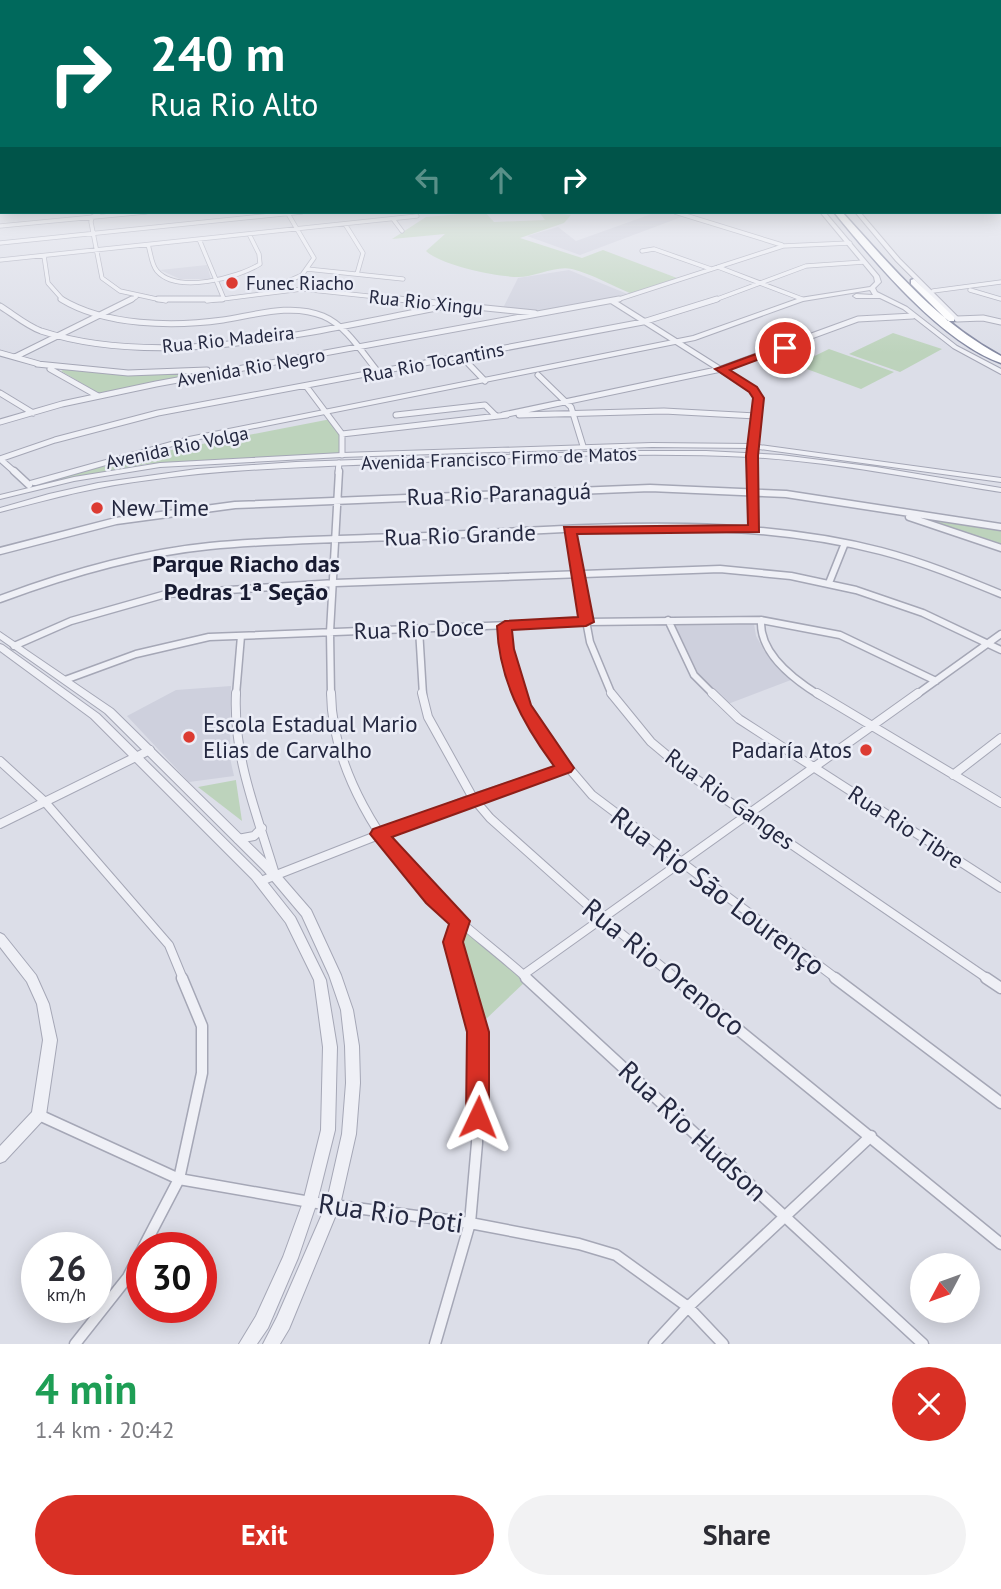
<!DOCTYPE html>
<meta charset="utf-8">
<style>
:root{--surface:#fff;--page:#f2f2f3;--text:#2b2b33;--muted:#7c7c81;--accent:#d93025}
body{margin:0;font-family:"PT Sans",sans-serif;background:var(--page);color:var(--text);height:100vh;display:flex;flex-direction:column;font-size:26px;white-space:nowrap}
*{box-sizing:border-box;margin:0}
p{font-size:23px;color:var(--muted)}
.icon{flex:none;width:38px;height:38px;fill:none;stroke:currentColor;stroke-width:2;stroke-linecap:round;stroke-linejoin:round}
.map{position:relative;height:1344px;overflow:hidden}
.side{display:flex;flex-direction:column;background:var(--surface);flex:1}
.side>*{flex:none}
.top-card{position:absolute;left:0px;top:0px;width:1001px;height:214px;box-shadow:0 4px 18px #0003;background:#00695c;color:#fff;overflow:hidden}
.needle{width:46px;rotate:229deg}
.fabs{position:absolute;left:910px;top:1253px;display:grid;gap:14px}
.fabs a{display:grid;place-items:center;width:70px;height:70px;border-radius:50%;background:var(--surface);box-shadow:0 4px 18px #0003;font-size:35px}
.speed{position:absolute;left:21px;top:1232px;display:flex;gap:14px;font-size:35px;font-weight:700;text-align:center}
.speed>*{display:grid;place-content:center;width:91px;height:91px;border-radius:50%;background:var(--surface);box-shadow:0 4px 18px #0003;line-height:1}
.speed small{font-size:18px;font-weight:400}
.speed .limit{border:10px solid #d22;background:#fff;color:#111}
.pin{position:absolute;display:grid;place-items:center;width:60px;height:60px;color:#fff;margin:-30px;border:4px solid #fff;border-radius:50%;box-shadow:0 2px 7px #0007}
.me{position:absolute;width:77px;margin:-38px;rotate:2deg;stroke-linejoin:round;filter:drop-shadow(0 0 5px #0008)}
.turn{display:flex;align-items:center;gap:24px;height:147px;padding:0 35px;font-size:32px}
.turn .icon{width:91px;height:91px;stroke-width:2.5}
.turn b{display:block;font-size:49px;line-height:60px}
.lanes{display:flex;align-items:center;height:66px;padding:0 35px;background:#0003;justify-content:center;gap:35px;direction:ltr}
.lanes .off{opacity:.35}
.round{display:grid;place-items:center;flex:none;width:74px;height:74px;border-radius:37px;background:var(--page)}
.head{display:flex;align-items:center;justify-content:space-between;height:119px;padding:0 35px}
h1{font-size:42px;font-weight:700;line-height:52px;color:#1e9e55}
.button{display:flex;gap:14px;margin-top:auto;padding:14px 35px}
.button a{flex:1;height:80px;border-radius:42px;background:var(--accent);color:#fff;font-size:28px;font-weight:700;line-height:80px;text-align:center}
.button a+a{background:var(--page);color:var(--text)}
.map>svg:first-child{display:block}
.built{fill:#ced0dd}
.green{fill:#bdd3bc}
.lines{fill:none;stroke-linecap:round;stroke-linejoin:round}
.minor-far4-casing{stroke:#a5a7b6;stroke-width:5}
.minor-far3-casing{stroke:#a5a7b6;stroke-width:7}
.minor-far2-casing{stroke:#a5a7b6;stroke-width:9}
.minor-far1-casing{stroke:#a5a7b6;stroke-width:10}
.minor-casing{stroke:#a5a7b6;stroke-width:13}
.tertiary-casing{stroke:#a5a7b6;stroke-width:2}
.motorway-casing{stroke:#8287a0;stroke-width:3}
.minor-far4{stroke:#eff0f6;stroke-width:3.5}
.minor-far3{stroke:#eff0f6;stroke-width:5}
.minor-far2{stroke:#eff0f6;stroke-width:6}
.minor-far1{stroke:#eff0f6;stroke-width:8}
.minor{stroke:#eff0f6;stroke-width:10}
.tertiary{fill:#eff0f6;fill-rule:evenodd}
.motorway{fill:#fff;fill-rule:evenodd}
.route{fill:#d93025;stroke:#8d1f18;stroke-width:2}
.poi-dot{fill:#dc3b32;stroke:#ebedf6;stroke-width:2.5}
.labels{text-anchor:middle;stroke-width:5;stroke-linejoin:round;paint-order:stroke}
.far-poi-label{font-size:19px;fill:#242840;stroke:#ebedf6;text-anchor:start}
.far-street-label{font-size:19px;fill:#242840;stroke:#ebedf6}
.street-label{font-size:23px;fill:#242840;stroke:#ebedf6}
.poi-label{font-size:23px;fill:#242840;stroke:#ebedf6;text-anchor:start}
.neighbourhood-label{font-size:24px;font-weight:bold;fill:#171a30;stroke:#ebedf6}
.near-street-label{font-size:28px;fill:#242840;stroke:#ebedf6}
</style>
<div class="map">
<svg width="1001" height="1344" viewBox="0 0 1001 1344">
<rect width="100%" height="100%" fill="#dcdee8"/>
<!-- built -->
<path class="built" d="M 657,212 L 684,216 L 580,255 L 527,236 L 558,227 L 576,241 Z
M 207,265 L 211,279 L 180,279 L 160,270 Z
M 569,270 L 630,295 L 549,312 L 503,308 L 518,278 Z
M 754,624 L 756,636 L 765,652 L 791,680 L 728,704 L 699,675 L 675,625 Z
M 231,686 L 230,758 L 234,776 L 189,782 L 127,716 L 176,690 Z"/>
<!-- green -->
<path class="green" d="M 485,212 L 494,222 L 545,220 L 539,212 L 571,215 L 564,223 L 520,238 L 582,258 L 603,250 L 677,278 L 632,294 C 613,286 592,274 572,269 C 556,265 535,277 518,277 C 497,277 440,265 426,251 L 445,234 L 392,239 L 426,217 Z
M 893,333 L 942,349 L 900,372 L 849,354 Z
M 829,349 L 894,372 L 861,389 L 796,365 Z
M 65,369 L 142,375 L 198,375 L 100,394 L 61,371 Z
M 331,419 L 340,434 L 339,453 L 145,464 L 30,487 L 92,467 L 115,466 L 161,452 Z
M 917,516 L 1001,530 L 1001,545 L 918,519 Z
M 236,780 L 236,781 L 242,821 L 198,787 Z
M 465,929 L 526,981 L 485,1020 L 459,947 Z"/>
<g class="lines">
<!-- minor-far4 casing -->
<g class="minor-far4-casing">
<path id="minor-far4" d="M 101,212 L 92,217 L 91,222 L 102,278 L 120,291 L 166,301
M 675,212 L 782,245
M 393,219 L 402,231
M 345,224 L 363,253 L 357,274
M 0,226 L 146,212
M 199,239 L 224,299
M 0,243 L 302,212
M 148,245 C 151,253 151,264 157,271 C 177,294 238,278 260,264 L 259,254 L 249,234
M 642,251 L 654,249 L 711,269
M 44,256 L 48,283 L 64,301
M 0,260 L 417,216
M 718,267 L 802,299
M 307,269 L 403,279
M 270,289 L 302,275 L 314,258 L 287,212
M 970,290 L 1001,299
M 933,291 L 1001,282
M 129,301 L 136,297
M 207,301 L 302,289 L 415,301
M 613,301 L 783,246 L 850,243
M 712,301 L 806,266 L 864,262"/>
</g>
<!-- minor-far3 casing -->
<g class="minor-far3-casing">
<path id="minor-far3" d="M 61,299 C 105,326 173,327 223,320 C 255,315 292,303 323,316 C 347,326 363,354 379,373
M 158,299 L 222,299
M 398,299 L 535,313
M 612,301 L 753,390 L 758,398 L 752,473
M 0,306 C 13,314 27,326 41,331 C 164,371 319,330 442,307
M 957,319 L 983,318 L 1001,322
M 0,353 L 39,364
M 15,357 L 132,299
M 462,357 L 485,381
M 37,364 L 128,373 L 207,370
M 50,369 L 98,396
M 538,375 L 571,407 L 583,446
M 306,386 L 342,434 L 342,455
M 0,393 L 33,413
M 396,415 L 485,405 L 496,416
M 503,415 L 721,369 L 858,319 L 913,316
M 519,415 L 664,411 L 756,416
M 0,422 L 62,404 L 156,384 L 619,299
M 342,434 L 507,415
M 0,459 L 55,440 L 158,413 L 643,322 L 717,299
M 0,459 L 16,473
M 338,473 L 339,463"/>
</g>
<!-- minor-far2 casing -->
<g class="minor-far2-casing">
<path id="minor-far2" d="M 14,471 L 29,485
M 752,471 L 754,529
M 909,517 L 1001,548
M 569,530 L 590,642 L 612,695
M 0,551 L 116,521 L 235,505 L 650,488 L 786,494 L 1001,527
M 829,583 L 845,543
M 0,599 C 67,574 139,553 210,546 C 282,539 355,539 427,536 C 577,529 734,513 881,551 C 923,562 962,578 1001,594
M 668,620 L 694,675 L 714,695
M 761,620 C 759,653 793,679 819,695
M 505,626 L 508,651 L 520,695
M 419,629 L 423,695
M 14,646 L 71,621 L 166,594 L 335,583 L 720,569 L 791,576 L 856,590 L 923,613 L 1001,650
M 65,680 L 136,654 L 209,637 L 586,622 L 761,620 L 840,635 L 936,681
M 236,695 L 241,636
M 331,695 L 330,632 L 339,471
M 916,695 L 1001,634"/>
</g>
<!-- minor-far1 casing -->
<g class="minor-far1-casing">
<path id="minor-far1" d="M 236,693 C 233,757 256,811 274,871
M 331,693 C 332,769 381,848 434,899 C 464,927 498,952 528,979
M 422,693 L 428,717 L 473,798 L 490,818 L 601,917 L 677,979
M 520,693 L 544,739 L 592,795 L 837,979
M 611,693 L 651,742 L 693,777 L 988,979
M 712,693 L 739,719 L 1001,888
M 817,693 L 1001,803
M 0,761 L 45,802 L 169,945 L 183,979
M 953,775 L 1001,738
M 0,824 L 150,750
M 238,839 L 254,836 L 262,828
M 261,881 L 473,798 L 565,768
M 460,921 L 453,942 L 463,979
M 523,975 L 918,693"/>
</g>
<!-- minor casing -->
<g class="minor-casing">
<path id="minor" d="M 526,978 L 923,1344
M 675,978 L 1001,1244
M 835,978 L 1001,1103
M 986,978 L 1001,988
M 39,1115 L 179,1179 L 310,1202 L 470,1223 L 579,1244 L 616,1255 L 688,1307 L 723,1344
M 143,1248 L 179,1179 L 202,1073 L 202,1026 L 182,978
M 75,1344 L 128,1277 L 142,1250
M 435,1344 L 470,1223 L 477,1143 L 478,1032 L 463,978
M 654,1344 L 688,1307 L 871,1136"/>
</g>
<!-- tertiary casing -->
<g class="tertiary-casing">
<path id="tertiary" d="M 0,166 L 2,166 L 2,168 L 0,168 Z
M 820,212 L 825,212 L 879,276 L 881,282 L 875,288 L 877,292 L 907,307 L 957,346 L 1001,369 L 1001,374 L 953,348 L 903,309 L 880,298 L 856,298 L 853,296 L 856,294 L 873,295 L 870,290 L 803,301 L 695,340 L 190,441 L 36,485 L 33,485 L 29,483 L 30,481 L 189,437 L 693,336 L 800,298 L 870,287 L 875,282 L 874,277 Z
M 855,212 L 860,212 L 900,259 L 959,318 L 959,320 L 955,320 L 896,261 Z
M 652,443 L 752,444 L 1001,478 L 1001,482 L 752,448 L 652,447 L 342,457 L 160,467 L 74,481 L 0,499 L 0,495 L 74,477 L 160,463 L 342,453 Z
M 618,451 L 706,451 L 781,455 L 876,467 L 1001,488 L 1001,492 C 918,479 835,462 750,457 C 634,451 518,458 402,463 C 318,467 233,468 149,480 C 98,486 50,499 0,512 L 0,508 L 49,494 L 98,483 L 197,469 L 296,462 Z
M 0,632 L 113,709 L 272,865 L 311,910 L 341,975 L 353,1010 L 359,1046 L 360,1083 L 356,1134 L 340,1205 L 289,1329 L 280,1344 L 263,1344 L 277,1317 L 326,1205 L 342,1134 L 346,1083 L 345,1046 L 341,1010 L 329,975 L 302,916 L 264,871 L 105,713 L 0,639 Z
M 0,644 L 3,645 L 99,714 L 260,873 L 295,917 L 326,980 L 337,1047 L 335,1130 L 317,1202 L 298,1258 L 268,1328 L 257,1344 L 239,1344 L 256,1316 L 283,1257 L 303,1202 L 321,1130 L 323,1047 L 314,980 L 286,923 L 252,879 L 91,718 L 0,651 Z
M 0,933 L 4,935 L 36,975 L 49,1004 L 57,1040 L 46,1115 L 44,1119 L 5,1161 L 0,1163 L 0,1146 L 32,1112 L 43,1040 L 37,1004 L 27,982 L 0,947 Z"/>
</g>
<!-- motorway casing -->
<g class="motorway-casing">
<path id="motorway" d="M 834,212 L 842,212 C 891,266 936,321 1001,356 L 1001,363 C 941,342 874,261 834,212 Z
M 914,279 L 954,317 L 954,321 L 948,321 L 911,284 L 911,280 Z"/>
</g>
<!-- minor-far4 -->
<use href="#minor-far4" class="minor-far4"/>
<!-- minor-far3 -->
<use href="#minor-far3" class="minor-far3"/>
<!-- minor-far2 -->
<use href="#minor-far2" class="minor-far2"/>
<!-- minor-far1 -->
<use href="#minor-far1" class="minor-far1"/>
<!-- minor -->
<use href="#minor" class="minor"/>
<!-- tertiary -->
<use href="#tertiary" class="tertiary"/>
<!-- motorway -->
<use href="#motorway" class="motorway"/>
</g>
<!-- sky -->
<linearGradient id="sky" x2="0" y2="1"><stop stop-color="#85addd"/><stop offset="0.47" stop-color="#eff0f5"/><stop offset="1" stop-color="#eff0f5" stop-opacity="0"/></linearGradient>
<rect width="1001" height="353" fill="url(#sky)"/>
<!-- route -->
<path class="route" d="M 781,345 L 790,348 L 730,370 L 757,387 L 764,398 L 758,456 L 759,532 L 577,534 L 594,622 L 586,626 L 512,630 L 514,649 L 531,705 L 574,768 L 571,772 L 392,837 L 470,921 L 463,942 L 489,1032 L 489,1117 L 486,1124 L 478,1127 L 470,1124 L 466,1117 L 467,1032 L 443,942 L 449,924 L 426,903 L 370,834 L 373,829 L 554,766 C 522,723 499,679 497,626 L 505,621 L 578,617 L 564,527 L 748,525 L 746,456 L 753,398 L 749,392 L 715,369 Z"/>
<!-- markers -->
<g class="poi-dot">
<circle cx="232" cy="283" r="7"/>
<circle cx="97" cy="508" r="7"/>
<circle cx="189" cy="737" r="7"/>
<circle cx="866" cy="750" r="7"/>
</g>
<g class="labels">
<!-- far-poi labels -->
<g class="far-poi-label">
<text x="246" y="290">Funec Riacho</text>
</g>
<!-- far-street labels -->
<g class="far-street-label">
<text transform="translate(426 302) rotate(6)" y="7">Rua Rio Xingu</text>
<text transform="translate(228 339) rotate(-6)" y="7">Rua Rio Madeira</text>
<text transform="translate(433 362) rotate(-11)" y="7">Rua Rio Tocantins</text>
<text transform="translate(251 367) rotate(-10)" y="7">Avenida Rio Negro</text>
<text transform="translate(177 447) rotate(-12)" y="7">Avenida Rio Volga</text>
<text transform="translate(499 458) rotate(-2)" y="7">Avenida Francisco Firmo de Matos</text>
</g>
<!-- street labels -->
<g class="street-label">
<text transform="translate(499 494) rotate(-2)" y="8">Rua Rio Paranaguá</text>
<text transform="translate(460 535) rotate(-2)" y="8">Rua Rio Grande</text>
<text transform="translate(419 629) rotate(-2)" y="8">Rua Rio Doce</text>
<text transform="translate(730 799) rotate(36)" y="8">Rua Rio Ganges</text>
<text transform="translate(906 827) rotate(33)" y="8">Rua Rio Tibre</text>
</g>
<!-- poi labels -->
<g class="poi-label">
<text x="111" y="516">New Time</text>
<text x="203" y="732">Escola Estadual Mario<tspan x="203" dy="26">Elias de Carvalho</tspan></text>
<text x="852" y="758" text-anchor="end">Padaría Atos</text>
</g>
<!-- neighbourhood labels -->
<g class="neighbourhood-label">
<text x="246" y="572">Parque Riacho das<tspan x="246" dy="28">Pedras 1ª Seção</tspan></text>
</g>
<!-- near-street labels -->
<g class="near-street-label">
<text transform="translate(718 891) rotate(37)" y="10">Rua Rio São Lourenço</text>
<text transform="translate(664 967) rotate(39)" y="10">Rua Rio Orenoco</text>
<text transform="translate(693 1131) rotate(43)" y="10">Rua Rio Hudson</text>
<text transform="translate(391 1213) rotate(8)" y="10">Rua Rio Poti</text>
</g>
</g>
</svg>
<div class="fabs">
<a><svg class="needle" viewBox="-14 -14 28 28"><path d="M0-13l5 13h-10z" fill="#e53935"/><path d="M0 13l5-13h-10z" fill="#7c7c81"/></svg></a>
</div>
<div class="speed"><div>26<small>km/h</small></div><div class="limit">30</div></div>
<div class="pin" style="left:785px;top:348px;background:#d93025"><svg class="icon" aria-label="arrive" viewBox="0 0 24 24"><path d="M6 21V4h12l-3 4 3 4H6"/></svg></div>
<svg class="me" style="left:478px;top:1117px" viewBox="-20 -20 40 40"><path d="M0-17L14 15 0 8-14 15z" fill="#d93025" stroke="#fff" stroke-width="4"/></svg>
<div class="top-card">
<div class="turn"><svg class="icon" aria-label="right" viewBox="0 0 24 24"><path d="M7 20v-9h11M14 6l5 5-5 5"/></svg><div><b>240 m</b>Rua Rio Alto</div></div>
<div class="lanes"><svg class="icon off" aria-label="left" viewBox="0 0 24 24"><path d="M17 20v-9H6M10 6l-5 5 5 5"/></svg><svg class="icon off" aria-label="ahead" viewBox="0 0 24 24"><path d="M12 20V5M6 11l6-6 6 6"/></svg><svg class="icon" aria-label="right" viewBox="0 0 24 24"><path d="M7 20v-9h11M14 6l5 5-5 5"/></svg></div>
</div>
</div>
<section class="side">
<div class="head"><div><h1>4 min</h1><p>1.4 km · 20:42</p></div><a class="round" style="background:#d93025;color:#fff"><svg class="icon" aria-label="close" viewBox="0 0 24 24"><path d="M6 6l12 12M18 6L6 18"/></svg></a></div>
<div class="button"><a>Exit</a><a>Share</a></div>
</section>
